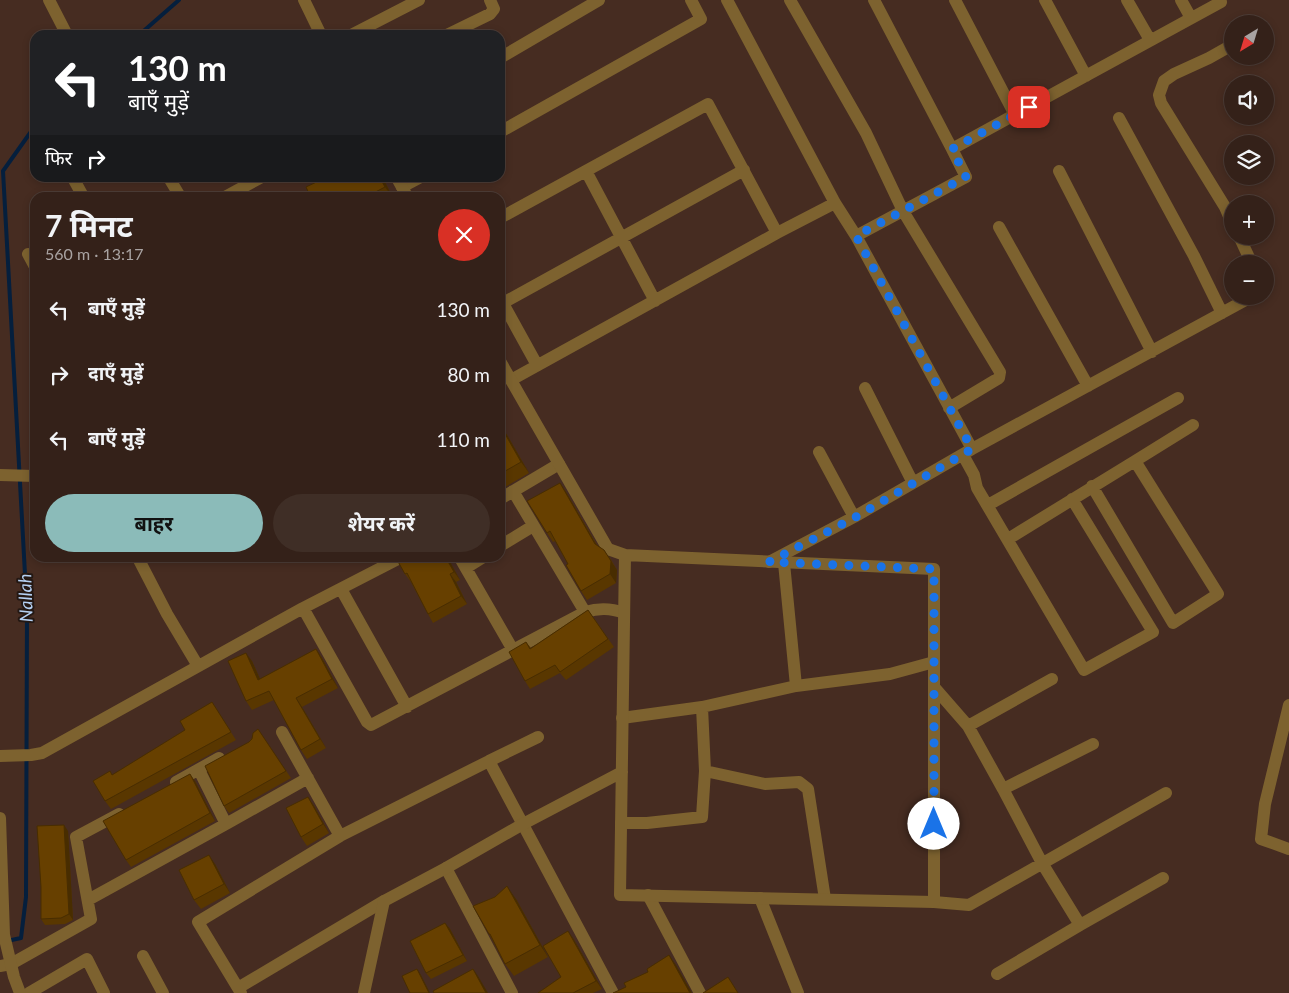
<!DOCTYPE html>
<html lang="hi">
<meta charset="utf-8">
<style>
:root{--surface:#342119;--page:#3f2e26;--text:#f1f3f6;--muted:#a9a3a2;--line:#4e3e38;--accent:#8bbbb9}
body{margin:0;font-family:Lato,"Noto Sans Devanagari",sans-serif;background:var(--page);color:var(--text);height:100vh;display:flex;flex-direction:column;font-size:19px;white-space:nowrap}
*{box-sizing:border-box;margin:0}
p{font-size:16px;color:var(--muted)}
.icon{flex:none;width:28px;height:28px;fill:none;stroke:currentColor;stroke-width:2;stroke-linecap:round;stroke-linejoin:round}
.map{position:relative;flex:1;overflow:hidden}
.details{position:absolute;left:30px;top:192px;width:475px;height:370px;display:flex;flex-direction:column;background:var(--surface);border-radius:15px;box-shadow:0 2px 8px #0003,0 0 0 1px var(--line)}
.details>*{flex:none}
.banner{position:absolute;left:30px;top:30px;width:475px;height:152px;border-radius:15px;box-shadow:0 2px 8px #0003,0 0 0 1px var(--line);background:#202124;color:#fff;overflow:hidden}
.needle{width:32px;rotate:218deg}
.buttons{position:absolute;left:1224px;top:15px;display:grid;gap:10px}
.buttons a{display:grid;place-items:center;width:50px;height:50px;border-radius:50%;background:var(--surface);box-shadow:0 2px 8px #0003,0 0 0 1px var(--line);font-size:25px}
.pin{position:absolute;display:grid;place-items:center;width:42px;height:42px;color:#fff;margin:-21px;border-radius:10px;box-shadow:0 2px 8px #0006}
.me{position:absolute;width:55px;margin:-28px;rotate:0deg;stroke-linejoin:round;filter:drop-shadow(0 0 4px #0008)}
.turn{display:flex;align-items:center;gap:18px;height:105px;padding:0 15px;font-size:22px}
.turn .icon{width:65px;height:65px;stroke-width:2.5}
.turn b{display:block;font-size:35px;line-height:42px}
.then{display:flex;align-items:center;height:48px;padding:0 15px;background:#0003;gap:10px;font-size:19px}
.round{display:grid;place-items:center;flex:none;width:52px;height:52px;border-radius:26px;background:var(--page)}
.summary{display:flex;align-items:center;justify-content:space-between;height:85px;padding:0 15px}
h1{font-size:30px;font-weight:700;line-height:38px}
.action{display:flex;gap:10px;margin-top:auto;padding:10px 15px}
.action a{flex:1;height:58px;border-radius:30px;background:var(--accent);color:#111;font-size:20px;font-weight:700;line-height:58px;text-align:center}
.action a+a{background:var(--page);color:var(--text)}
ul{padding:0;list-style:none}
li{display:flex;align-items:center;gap:15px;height:65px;padding:0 15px}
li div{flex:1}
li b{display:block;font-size:19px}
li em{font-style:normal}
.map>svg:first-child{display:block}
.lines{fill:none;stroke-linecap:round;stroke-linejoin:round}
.stream{stroke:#051f3d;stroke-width:4}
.minor{stroke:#7d622f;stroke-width:12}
.tertiary{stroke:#7d622f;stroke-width:12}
.wall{fill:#593700}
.shaded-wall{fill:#482d00}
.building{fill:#674000;stroke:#482d00}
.route{stroke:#1a73e8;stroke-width:9;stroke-dasharray:0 16.2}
.labels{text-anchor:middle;stroke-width:4;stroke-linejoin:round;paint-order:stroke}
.water-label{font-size:18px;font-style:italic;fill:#b6d1f3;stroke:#241813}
</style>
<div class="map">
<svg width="1289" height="993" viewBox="0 0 1289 993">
<rect width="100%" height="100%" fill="#462c21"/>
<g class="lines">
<!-- stream -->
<path class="stream" d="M 139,35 L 179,0
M 7,941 L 21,938 L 26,897 L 27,611 L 3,171 L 35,126"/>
<!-- minor -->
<path class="minor" d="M 49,0 L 67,35
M 727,0 L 835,203 L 856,236 L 972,449 L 854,517 L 769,562
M 790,0 L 866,133 L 903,211 L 1000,372 L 999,378 L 949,408
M 874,0 L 952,149
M 955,0 L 1015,115
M 1045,0 L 1086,76
M 1127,0 L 1150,40
M 1181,0 L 1191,18
M 351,35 L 419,0
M 447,35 L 490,14 L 494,9 L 490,0
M 1232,45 L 1209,58 L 1174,74 L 1164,81 L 1159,95 L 1161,103 L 1225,207 L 1232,223
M 500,58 L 599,0
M 1119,118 L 1194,256 L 1222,313
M 500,132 L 701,19 L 691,0
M 586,171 L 655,301
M 1059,171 L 1152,352
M 73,178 L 84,198
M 169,178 L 181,198
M 402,187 L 419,178
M 223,198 L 260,178
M 500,218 L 708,104 L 777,233
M 999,227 L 1088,386
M 856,236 L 966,177 L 952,149 L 1221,2
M 1239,236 L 1252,264
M 28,254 L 35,267
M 500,298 L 537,365
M 503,303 L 744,170
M 511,380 L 777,233 L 835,203
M 865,388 L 913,483
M 972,449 L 1253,296
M 819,452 L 854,517
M 963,455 L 974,475 L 977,488 L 1084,670 L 1153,632 L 1072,499
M 1135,461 L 1193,425
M 0,475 L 35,476
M 500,499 L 559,464
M 988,505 L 1178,398
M 1008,539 L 1135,461 L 1218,594 L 1173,623 L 1092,486
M 500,546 L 533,526
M 138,558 L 167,614 L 198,666
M 460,558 L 513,650
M 784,563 L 796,686
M 466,568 L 482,558
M 341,589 L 407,707
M 303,608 L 367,722 L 371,725 L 585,612 L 513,491
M 585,612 C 599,608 610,608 624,613
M 934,687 L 968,726 L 1003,789
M 1289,705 L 1265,804 L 1261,839 L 1289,849
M 622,718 L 702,707
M 968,726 L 1052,679
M 1093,744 L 1003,789 L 1042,863 L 1080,925 L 1163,878
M 0,756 L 31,755 L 42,753 L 303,608 L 400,558
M 489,761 L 538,737
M 176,782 L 219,758
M 621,823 L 647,823 L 702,817 L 705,771
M 226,824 L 308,778
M 340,836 L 489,761 L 613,993
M 446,868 L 512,993
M 648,895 L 700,993
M 760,898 L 798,993
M 825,899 L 808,789 L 799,782 L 765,784 L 705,771 L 702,707 L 796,686 L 890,674 L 934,662
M 88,900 L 226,824 L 199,770
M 934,902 L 969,905 L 1166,793
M 143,956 L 163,993
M 0,966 L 11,964 L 91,919 L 76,837 L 119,814
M 997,974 L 1080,925
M 238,988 L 384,901
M 29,993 L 87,959 L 104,993
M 241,993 L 198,922 L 340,836 L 282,732"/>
<!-- tertiary -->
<path class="tertiary" d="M 304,0 L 321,35
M 397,178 L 408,198
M 500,361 L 608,549 L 625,555 L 934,569 L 934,902 L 620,895 L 625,555
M 0,818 L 4,935 L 14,977 L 20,993
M 364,993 L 384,901 L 446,868 L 523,824 L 622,772"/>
</g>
<!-- wall -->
<path class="wall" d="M 383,178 L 393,198 L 311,198 Z
M 500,425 L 507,435 L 529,473 L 500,490 Z
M 560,483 L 566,492 L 597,545 L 610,558 L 617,570 L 616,583 L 587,600 L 581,591 L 568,564 L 555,541 L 553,542 L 547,533 Z
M 397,558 L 453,558 L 452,560 L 450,562 L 460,580 L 456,582 L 467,604 L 433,623 L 428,614 L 411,582 L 405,574 Z
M 588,610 L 614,647 L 566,680 L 560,673 L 530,689 L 525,681 L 526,642 L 531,648 Z
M 316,649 L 322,658 L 338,688 L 302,707 L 326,748 L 307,759 L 301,750 L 274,700 L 252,710 L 246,701 L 252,661 L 260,679 Z
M 212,702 L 236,740 L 111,809 L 105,801 L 185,730 Z
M 258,729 L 291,778 L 229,813 L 224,806 L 249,742 Z
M 195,781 L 215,821 L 131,867 L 126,860 Z
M 308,797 L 314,806 L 329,833 L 307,846 L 301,837 Z
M 68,831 L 73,920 L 65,924 L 45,925 L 41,919 Z
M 215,864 L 230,893 L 201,909 L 194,900 Z
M 516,899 L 548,957 L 514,976 L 505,964 L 494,943 L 489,934 Z
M 445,923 L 450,929 L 467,961 L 431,979 L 426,973 Z
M 573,938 L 602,989 L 593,993 L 538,993 L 561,977 Z"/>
<!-- shaded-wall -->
<path class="shaded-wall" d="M 380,178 L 383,178 L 393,198 L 385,187 Z
M 500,425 L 507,435 L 529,473 L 521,462 Z
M 560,483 L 566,492 L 601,553 L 595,544 Z
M 604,550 L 617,570 L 616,583 L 610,574 Z
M 446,558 L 450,562 L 460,580 L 454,572 Z
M 450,574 L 456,582 L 467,604 L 461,596 Z
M 316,649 L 322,658 L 338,688 L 332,679 Z
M 246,653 L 252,661 L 264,688 L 258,680 Z
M 296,698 L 302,707 L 326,748 L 320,739 Z
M 190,774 L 195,781 L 215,821 L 210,813 Z
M 308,797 L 314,806 L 329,833 L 323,824 Z
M 64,825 L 68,831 L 73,920 L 69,914 Z
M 209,855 L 215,864 L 230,893 L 224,884 Z
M 507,886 L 516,899 L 548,957 L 540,945 Z
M 445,923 L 450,929 L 467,961 L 463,955 Z
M 568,931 L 573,938 L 602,989 L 596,981 Z
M 669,955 L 676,965 L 692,993 L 690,993 Z
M 417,969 L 421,975 L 430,993 L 429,993 Z
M 473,969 L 478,976 L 488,993 L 486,993 Z"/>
<!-- building -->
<path class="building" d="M 325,178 L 380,178 L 385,187 L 364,198 L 311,198 L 306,187 Z
M 500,425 L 521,462 L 500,474 Z
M 560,483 L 595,544 L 604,550 L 611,561 L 610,574 L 581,591 L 566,565 L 568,564 L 550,531 L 547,533 L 527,501 Z
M 396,558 L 446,558 L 454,572 L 450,574 L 461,596 L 428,614 L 407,573 L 405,574 Z
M 588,610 L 608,639 L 560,672 L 555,665 L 525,681 L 509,652 L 526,642 L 530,649 Z
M 316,649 L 332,679 L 296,698 L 320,739 L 301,750 L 269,691 L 246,701 L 228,661 L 246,653 L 258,680 Z
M 212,702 L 231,732 L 105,801 L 93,781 L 110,771 L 112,775 L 185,730 L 180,721 Z
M 258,729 L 286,771 L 224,806 L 205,766 L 249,742 L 252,739 L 253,733 Z
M 190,774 L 210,813 L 126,860 L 103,821 Z
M 308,797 L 323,824 L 301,837 L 286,808 Z
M 64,825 L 69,914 L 61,918 L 41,919 L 41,887 L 37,826 Z
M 209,855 L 224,884 L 194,900 L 179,870 Z
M 507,886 L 540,945 L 505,964 L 490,934 L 489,934 L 473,906 L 495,897 Z
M 445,923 L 463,955 L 426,973 L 410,941 Z
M 568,931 L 596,981 L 573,993 L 538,993 L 561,977 L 543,946 Z
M 669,955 L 690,993 L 613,993 L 626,987 L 624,983 L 648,972 L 647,969 Z
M 417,969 L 429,993 L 410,993 L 402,976 Z
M 473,969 L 486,993 L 434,993 L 433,991 Z
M 728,977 L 738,993 L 703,993 Z"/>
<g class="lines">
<!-- route -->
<path class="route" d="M 934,824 L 934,569 L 769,562 L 854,518 L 972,449 L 856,236 L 966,177 L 952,149 L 1029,107"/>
</g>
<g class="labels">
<!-- water labels -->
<g class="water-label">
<text transform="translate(26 598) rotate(-92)" y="6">Nallah</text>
</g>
</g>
</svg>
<div class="buttons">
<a><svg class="needle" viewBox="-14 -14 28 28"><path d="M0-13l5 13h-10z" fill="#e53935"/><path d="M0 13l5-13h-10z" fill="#a9a3a2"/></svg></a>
<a><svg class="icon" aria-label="sound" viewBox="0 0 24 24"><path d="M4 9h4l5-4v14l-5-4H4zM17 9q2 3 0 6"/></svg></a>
<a><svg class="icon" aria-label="layers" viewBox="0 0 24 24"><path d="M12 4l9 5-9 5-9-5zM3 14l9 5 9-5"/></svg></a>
<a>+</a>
<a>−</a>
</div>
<div class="pin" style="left:1029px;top:107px;background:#d93025"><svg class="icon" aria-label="arrive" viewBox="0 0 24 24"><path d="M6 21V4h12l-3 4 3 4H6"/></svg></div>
<svg class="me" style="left:934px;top:824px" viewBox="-20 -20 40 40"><circle r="19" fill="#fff"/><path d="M0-13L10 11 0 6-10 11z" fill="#1a73e8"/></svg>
<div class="banner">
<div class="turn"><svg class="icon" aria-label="left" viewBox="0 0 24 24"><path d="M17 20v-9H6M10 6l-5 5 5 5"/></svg><div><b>130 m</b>बाएँ मुड़ें</div></div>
<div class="then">फिर<svg class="icon" aria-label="right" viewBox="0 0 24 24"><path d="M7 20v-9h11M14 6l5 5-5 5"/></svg></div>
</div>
<section class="details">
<div class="summary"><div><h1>7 मिनट</h1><p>560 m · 13:17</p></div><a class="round" style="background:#d93025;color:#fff"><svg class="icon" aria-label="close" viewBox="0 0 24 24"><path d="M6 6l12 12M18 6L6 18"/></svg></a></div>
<ul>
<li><svg class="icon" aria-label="left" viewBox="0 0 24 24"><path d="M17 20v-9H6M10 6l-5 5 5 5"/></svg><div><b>बाएँ मुड़ें</b></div><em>130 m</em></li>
<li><svg class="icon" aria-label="right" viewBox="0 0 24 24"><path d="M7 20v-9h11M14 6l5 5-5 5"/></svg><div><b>दाएँ मुड़ें</b></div><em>80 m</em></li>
<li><svg class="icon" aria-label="left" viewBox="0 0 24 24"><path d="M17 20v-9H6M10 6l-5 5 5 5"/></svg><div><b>बाएँ मुड़ें</b></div><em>110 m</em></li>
</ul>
<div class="action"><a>बाहर</a><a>शेयर करें</a></div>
</section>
</div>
